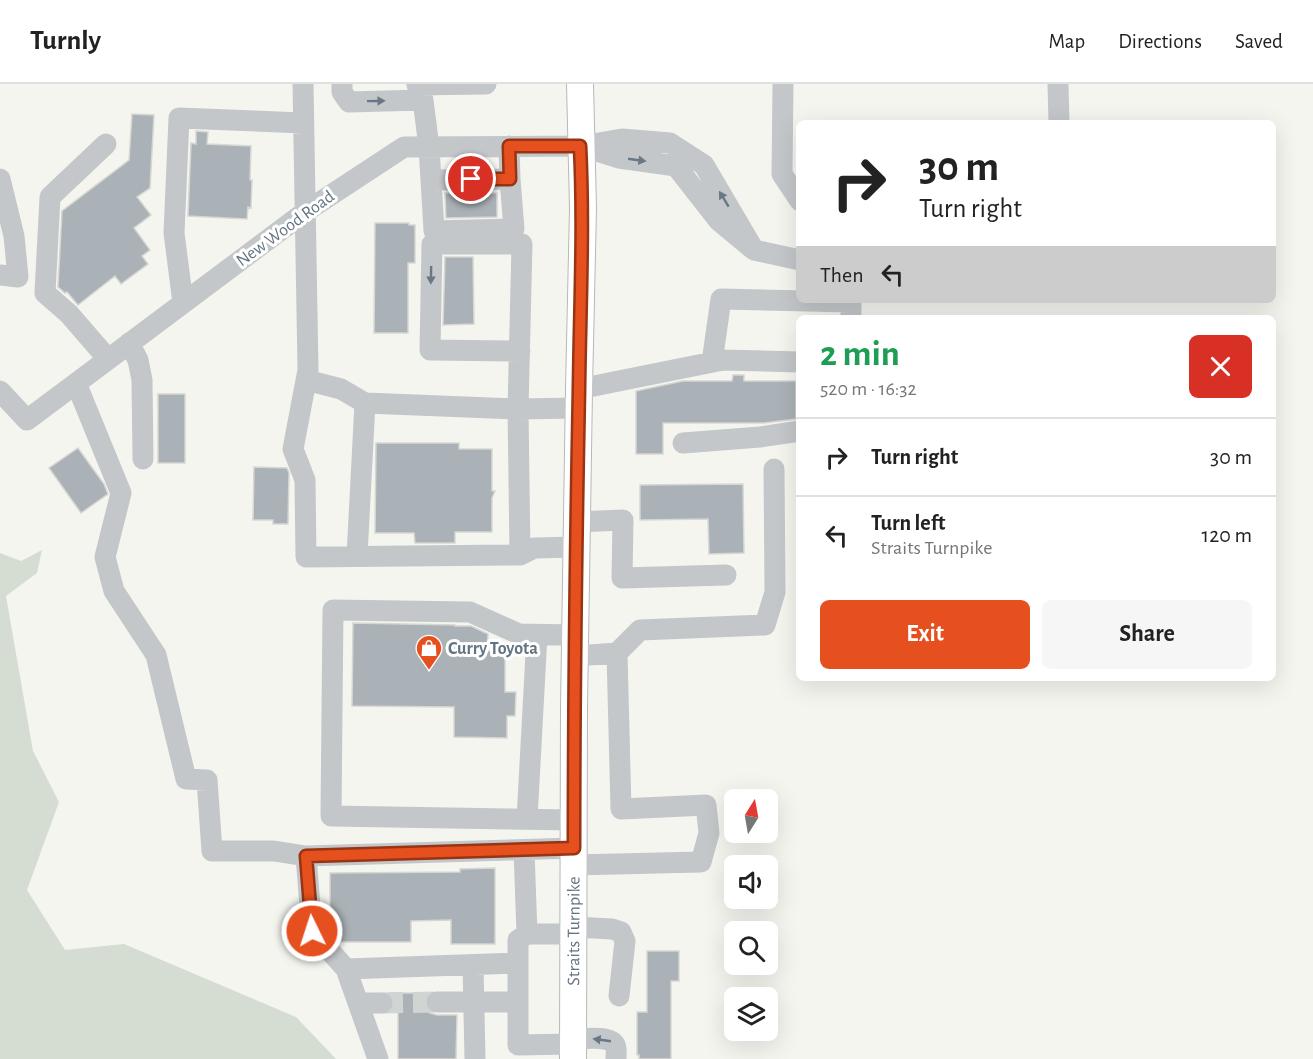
<!DOCTYPE html>
<meta charset="utf-8">
<style>
:root{--surface:#fff;--page:#f6f6f6;--text:#222;--muted:#767676;--line:#e0e0e0;--accent:#e6501f}
body{margin:0;font-family:"Alegreya Sans",sans-serif;background:var(--page);color:var(--text);height:100vh;display:flex;flex-direction:column;font-size:22px;white-space:nowrap}
*{box-sizing:border-box;margin:0}
p{font-size:20px;color:var(--muted)}
.icon{flex:none;width:33px;height:33px;fill:none;stroke:currentColor;stroke-width:2;stroke-linecap:round;stroke-linejoin:round}
.map{position:relative;flex:1;overflow:hidden}
.side{position:absolute;left:796px;top:231px;width:480px;height:366px;display:flex;flex-direction:column;background:var(--surface);border-radius:9px;box-shadow:0 6px 24px #0002}
.side>*{flex:none}
.guide{position:absolute;left:796px;top:36px;width:480px;height:183px;border-radius:9px;box-shadow:0 6px 24px #0002;background:#fff;color:var(--text);overflow:hidden}
.needle{width:39px;rotate:11deg}
.controls{position:absolute;left:724px;top:705px;display:grid;gap:12px}
.controls a{display:grid;place-items:center;width:54px;height:54px;border-radius:9px;background:var(--surface);box-shadow:0 6px 24px #0002;font-size:30px}
.pin{position:absolute;display:grid;place-items:center;width:51px;height:51px;color:#fff;margin:-26px;border:3px solid #fff;border-radius:50%;box-shadow:0 2px 6px #0007}
.me{position:absolute;width:66px;margin:-33px;rotate:356deg;stroke-linejoin:round;filter:drop-shadow(0 0 4px #0008)}
.turn{display:flex;align-items:center;gap:21px;height:126px;padding:0 24px;font-size:27px}
.turn .icon{width:78px;height:78px;stroke-width:2.5}
.turn b{display:block;font-size:42px;line-height:51px}
.then{display:flex;align-items:center;height:57px;padding:0 24px;background:#0003;gap:12px;font-size:22px}
.round{display:grid;place-items:center;flex:none;width:63px;height:63px;border-radius:9px;background:var(--page)}
.summary{display:flex;align-items:center;justify-content:space-between;height:102px;padding:0 24px}
h1{font-size:36px;font-weight:700;line-height:45px;color:#1e9e55}
.primary-button{display:flex;gap:12px;margin-top:auto;padding:12px 24px}
.primary-button a{flex:1;height:69px;border-radius:9px;background:var(--accent);color:#fff;font-size:24px;font-weight:700;line-height:69px;text-align:center}
.primary-button a+a{background:var(--page);color:var(--text)}
ul{padding:0;list-style:none}
li{display:flex;align-items:center;gap:18px;height:78px;padding:0 24px;border-top:2px solid var(--line)}
li div{flex:1}
li b{display:block;font-size:22px}
li em{font-style:normal}
header{display:flex;align-items:center;gap:36px;box-sizing:border-box;height:84px;padding:0 30px;background:var(--surface);border-bottom:2px solid var(--line)}
header strong{font-size:28px}
nav{display:flex;gap:33px;margin-inline-start:auto;font-size:21px}
.map>svg:first-child{display:block}
.green{fill:#d5dcd1}
.building{fill:#aab2b7;stroke:#d6d6d3;stroke-width:1.5}
.lines{fill:none;stroke-linecap:round;stroke-linejoin:round}
.minor-tunnel{stroke:#d0d5d4;stroke-width:21;stroke-dasharray:21 10;stroke-linecap:butt}
.major-casing{stroke:#b4b8bc;stroke-width:28}
.minor{stroke:#c4c7ca;stroke-width:21}
.major{stroke:#fff;stroke-width:26}
.oneway{fill:#687886}
.route-casing{stroke:#963414;stroke-width:15}
.route{stroke:#e6501f;stroke-width:10}
.labels{text-anchor:middle;stroke-width:6;stroke-linejoin:round;paint-order:stroke}
.street-label{font-size:18px;fill:#637482;stroke:#fff}
.poi-label{font-size:18px;font-weight:bold;fill:#637482;stroke:#fff;text-anchor:start}
</style>
<header>
<strong>Turnly</strong>
<nav><a>Map</a><a>Directions</a><a>Saved</a></nav>
</header>
<div class="map">
<svg width="1313" height="975" viewBox="0 0 1313 975">
<rect width="100%" height="100%" fill="#f5f5f0"/>
<!-- green -->
<path class="green" d="M 42,466 L 37,489 L 6,512 L 33,667 L 59,718 L 27,806 L 65,866 L 124,860 L 296,933 L 336,975 L 0,975 L 0,469 L 21,477 Z"/>
<!-- building -->
<path class="building" d="M 132,30 L 154,31 L 150,104 L 137,113 L 151,131 L 134,144 L 150,166 L 142,172 L 148,180 L 121,200 L 115,192 L 78,221 L 67,208 L 65,209 L 58,203 L 62,127 L 129,76 Z
M 196,47 L 208,48 L 207,60 L 251,62 L 250,96 L 252,96 L 251,124 L 248,123 L 247,135 L 188,132 L 191,59 L 196,60 Z
M 445,109 L 497,109 L 497,133 L 446,134 Z
M 375,139 L 409,139 L 409,141 L 415,141 L 415,179 L 408,179 L 408,249 L 374,249 Z
M 445,173 L 473,173 L 474,240 L 443,241 Z
M 733,291 L 744,291 L 744,297 L 796,297 L 796,335 L 764,339 L 663,339 L 663,370 L 636,370 L 636,307 L 683,297 L 732,297 Z
M 158,310 L 185,310 L 185,379 L 158,379 Z
M 376,359 L 459,359 L 459,365 L 492,365 L 492,407 L 495,407 L 492,414 L 492,448 L 455,448 L 455,459 L 415,459 L 414,449 L 375,449 Z
M 78,364 L 104,400 L 108,410 L 81,429 L 49,384 Z
M 254,383 L 287,384 L 289,389 L 288,440 L 273,440 L 273,436 L 253,436 Z
M 743,400 L 744,469 L 709,470 L 708,435 L 640,436 L 640,401 Z
M 353,539 L 455,541 L 455,542 L 471,542 L 488,550 L 487,567 L 505,567 L 505,608 L 516,608 L 515,632 L 507,632 L 507,654 L 454,653 L 454,623 L 352,622 Z
M 495,784 L 495,860 L 451,860 L 451,836 L 411,837 L 411,858 L 339,858 L 337,856 L 337,837 L 330,837 L 330,789 L 460,788 L 460,785 Z
M 647,867 L 679,867 L 679,897 L 671,897 L 671,975 L 639,975 L 639,971 L 637,971 L 637,928 L 647,928 Z
M 389,909 L 429,909 L 426,912 L 424,919 L 426,924 L 430,929 L 437,931 L 457,931 L 456,975 L 398,975 L 398,925 L 393,925 L 395,918 L 393,913 Z"/>
<g class="lines">
<!-- minor-tunnel -->
<path class="minor-tunnel" d="M 382,919 L 437,918"/>
<!-- major casing -->
<g class="major-casing">
<g id="major">
<path id="s1" d="M 573,975 L 574,624 L 579,305 L 583,124 L 580,0"/>
</g>
</g>
<!-- minor -->
<path class="minor" d="M 303,0 L 308,286 L 293,365 L 305,396 L 306,473 L 520,471 L 534,464 L 577,463
M 342,0 L 342,8 L 349,18 L 423,16
M 417,0 L 423,16 L 429,63 L 431,96
M 783,0 L 782,90 L 800,117
M 1058,0 L 1059,39
M 417,1 L 486,0
M 106,60 L 50,113 L 45,209 L 69,230 L 108,275
M 509,62 L 510,95 L 431,96 L 434,147 L 514,145 L 510,95
M 584,63 L 619,74 L 676,82 L 719,137 L 754,166 L 800,176
M 0,95 L 14,152 L 18,193 L 0,191
M 183,219 L 174,149 L 179,34 L 303,39
M 129,259 L 138,276 L 142,296 L 143,375
M 712,278 L 721,215 L 851,218 L 851,234
M 306,296 L 341,305 L 365,319 L 518,325 L 522,160 L 432,160 L 430,266 L 520,267
M 76,299 L 121,409 L 105,473 L 114,507 L 156,571 L 186,695 L 207,696 L 212,767 L 274,767 L 306,772 L 312,847 L 346,885 L 378,975
M 579,305 L 723,276 L 800,278
M 0,307 L 27,336 L 305,128 L 404,63 L 581,62 L 622,55 L 670,59 L 704,81 L 754,166
M 683,359 L 760,353 L 800,347
M 577,438 L 623,436 L 622,494 L 726,491
M 520,471 L 518,325 L 578,324
M 357,472 L 365,319
M 617,569 L 640,546 L 765,541 L 775,508 L 774,385
M 527,735 L 537,551
M 574,736 L 331,732 L 333,526 L 470,528 L 519,550 L 575,551
M 524,766 L 527,850
M 306,772 L 574,764
M 574,781 L 701,778 L 709,749 L 706,721 L 621,725 L 617,569 L 575,572
M 574,843 L 612,845 L 621,848 L 625,857 L 619,912
M 473,881 L 475,975
M 346,885 L 518,879
M 437,918 L 518,918
M 358,919 L 382,919
M 573,955 C 583,955 610,951 615,961 C 617,965 616,971 616,975
M 573,960 L 518,961 L 518,856 L 527,850 L 573,850"/>
<!-- major -->
<use href="#major" class="major"/>
</g>
<!-- one-way arrows -->
<defs><path id="oneway-solid" d="M-6-.8H1V-3.2L6.5 0L1 3.2V.8H-6Z" transform="scale(1.5)"/></defs>
<g class="oneway">
<use href="#oneway-solid" transform="translate(376 17) rotate(-1)"/>
<use href="#oneway-solid" transform="translate(637 76) rotate(8)"/>
<use href="#oneway-solid" transform="translate(724 115) rotate(-121)"/>
<use href="#oneway-solid" transform="translate(431 191) rotate(91)"/>
<use href="#oneway-solid" transform="translate(602 956) rotate(-172)"/>
</g>
<g class="lines">
<!-- route casing -->
<g class="route-casing">
<path id="route" d="M 312,847 L 306,772 L 574,764 C 574,610 576,457 579,304 C 580,223 584,143 580,62 L 509,62 L 510,95 L 471,95"/>
</g>
<!-- route -->
<use href="#route" class="route"/>
</g>
<!-- icons -->
<defs>
<g id="shop-pin" transform="scale(1.35)"><path d="M0 17L-7.5 6A9.5 9.5 0 1 1 7.5 6Z" fill="#e6501f" stroke="#fff"/><path d="M-5-2.5h2.3a2.7 3.5 0 0 1 5.4 0H5L5.5 6h-11ZM-1.5-2.5h3a1.5 2.3 0 0 0-3 0Z" fill="#fff"/></g>
</defs>
<g fill-rule="evenodd">
<use href="#shop-pin" x="429" y="564"/>
</g>
<g class="labels">
<!-- street labels -->
<g class="street-label">
<text transform="translate(285 144) rotate(-36)" y="6">New Wood Road</text>
<text dy="6" stroke="none"><textPath href="#s1" startOffset="128">Straits Turnpike</textPath></text>
</g>
<!-- poi labels -->
<g class="poi-label">
<text x="448" y="570">Curry Toyota</text>
</g>
</g>
</svg>
<div class="controls">
<a><svg class="needle" viewBox="-14 -14 28 28"><path d="M0-13l5 13h-10z" fill="#e53935"/><path d="M0 13l5-13h-10z" fill="#767676"/></svg></a>
<a><svg class="icon" aria-label="sound" viewBox="0 0 24 24"><path d="M4 9h4l5-4v14l-5-4H4zM17 9q2 3 0 6"/></svg></a>
<a><svg class="icon" aria-label="search" viewBox="0 0 24 24"><circle cx="10" cy="10" r="6"/><path d="M15 15l6 6"/></svg></a>
<a><svg class="icon" aria-label="layers" viewBox="0 0 24 24"><path d="M12 4l9 5-9 5-9-5zM3 14l9 5 9-5"/></svg></a>
</div>
<div class="pin" style="left:471px;top:95px;background:#d93025"><svg class="icon" aria-label="arrive" viewBox="0 0 24 24"><path d="M6 21V4h12l-3 4 3 4H6"/></svg></div>
<svg class="me" style="left:312px;top:847px" viewBox="-20 -20 40 40"><circle r="17" fill="#e6501f" stroke="#fff" stroke-width="3"/><path d="M0-11L8 9 0 5-8 9z" fill="#fff"/></svg>
<div class="guide">
<div class="turn"><svg class="icon" aria-label="right" viewBox="0 0 24 24"><path d="M7 20v-9h11M14 6l5 5-5 5"/></svg><div><b>30 m</b>Turn right</div></div>
<div class="then">Then<svg class="icon" aria-label="left" viewBox="0 0 24 24"><path d="M17 20v-9H6M10 6l-5 5 5 5"/></svg></div>
</div>
<section class="side">
<div class="summary"><div><h1>2 min</h1><p>520 m · 16:32</p></div><a class="round" style="background:#d93025;color:#fff"><svg class="icon" aria-label="close" viewBox="0 0 24 24"><path d="M6 6l12 12M18 6L6 18"/></svg></a></div>
<ul>
<li><svg class="icon" aria-label="right" viewBox="0 0 24 24"><path d="M7 20v-9h11M14 6l5 5-5 5"/></svg><div><b>Turn right</b></div><em>30 m</em></li>
<li><svg class="icon" aria-label="left" viewBox="0 0 24 24"><path d="M17 20v-9H6M10 6l-5 5 5 5"/></svg><div><b>Turn left</b><p>Straits Turnpike</p></div><em>120 m</em></li>
</ul>
<div class="primary-button"><a>Exit</a><a>Share</a></div>
</section>
</div>
